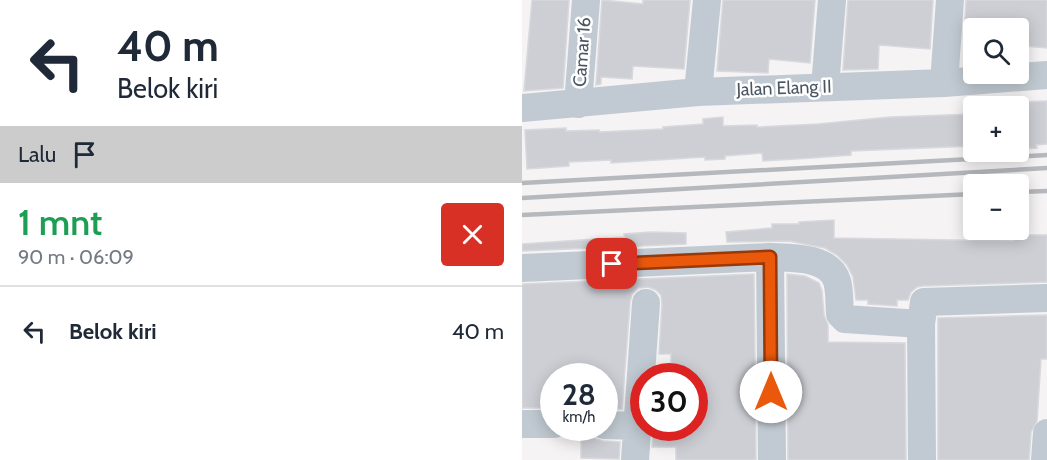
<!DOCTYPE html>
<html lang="id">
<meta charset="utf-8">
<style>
:root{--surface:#fff;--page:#f2f2f3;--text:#1f2937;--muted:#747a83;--line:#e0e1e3}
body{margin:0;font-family:Cabin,sans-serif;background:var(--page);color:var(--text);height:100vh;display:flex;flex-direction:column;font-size:22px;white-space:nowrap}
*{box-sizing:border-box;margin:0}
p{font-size:20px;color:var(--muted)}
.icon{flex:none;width:33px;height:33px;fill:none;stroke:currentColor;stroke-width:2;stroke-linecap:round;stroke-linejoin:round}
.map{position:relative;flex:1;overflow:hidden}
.sheet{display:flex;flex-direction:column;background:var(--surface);width:522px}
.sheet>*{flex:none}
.hud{background:#fff;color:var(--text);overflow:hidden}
.controls{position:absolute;left:441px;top:18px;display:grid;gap:12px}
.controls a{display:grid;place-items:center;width:66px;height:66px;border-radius:6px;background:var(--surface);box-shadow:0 3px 15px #0003;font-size:30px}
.speed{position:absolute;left:18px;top:363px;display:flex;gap:12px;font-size:30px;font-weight:700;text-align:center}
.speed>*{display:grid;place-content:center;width:78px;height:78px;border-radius:50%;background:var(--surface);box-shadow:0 3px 15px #0003;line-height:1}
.speed small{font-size:15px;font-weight:400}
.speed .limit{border:9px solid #d22;background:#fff;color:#111}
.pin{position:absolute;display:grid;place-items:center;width:51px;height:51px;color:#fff;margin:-26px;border-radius:12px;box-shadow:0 3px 9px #0006}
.me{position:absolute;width:66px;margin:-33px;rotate:0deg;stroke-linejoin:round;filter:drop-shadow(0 0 4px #0008)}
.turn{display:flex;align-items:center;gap:21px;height:126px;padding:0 18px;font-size:27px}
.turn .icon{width:78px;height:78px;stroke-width:2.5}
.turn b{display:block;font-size:42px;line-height:51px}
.then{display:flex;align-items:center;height:57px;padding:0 18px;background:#0003;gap:12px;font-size:22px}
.round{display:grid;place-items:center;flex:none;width:63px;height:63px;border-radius:6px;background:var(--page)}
.summary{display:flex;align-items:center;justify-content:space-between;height:102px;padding:0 18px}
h1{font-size:36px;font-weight:600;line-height:45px;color:#1e9e55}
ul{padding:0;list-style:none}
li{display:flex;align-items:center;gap:18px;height:90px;padding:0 18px;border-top:2px solid var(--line)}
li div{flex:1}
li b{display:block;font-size:22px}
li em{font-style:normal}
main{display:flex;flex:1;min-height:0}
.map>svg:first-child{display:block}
.building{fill:#cdcfd5;stroke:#d7d9de;stroke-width:1.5}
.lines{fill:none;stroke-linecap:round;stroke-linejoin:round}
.street{stroke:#c1cad2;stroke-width:28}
.rail{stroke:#b5b8bd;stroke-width:4.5}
.route-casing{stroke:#983908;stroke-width:15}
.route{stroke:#ea580c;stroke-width:10}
.labels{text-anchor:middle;stroke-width:5;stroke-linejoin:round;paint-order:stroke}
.street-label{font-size:18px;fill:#4a5661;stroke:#fff}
</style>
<main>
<section class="sheet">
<div class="hud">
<div class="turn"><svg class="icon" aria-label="left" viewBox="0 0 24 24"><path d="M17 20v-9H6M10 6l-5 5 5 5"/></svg><div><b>40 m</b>Belok kiri</div></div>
<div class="then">Lalu<svg class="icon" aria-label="arrive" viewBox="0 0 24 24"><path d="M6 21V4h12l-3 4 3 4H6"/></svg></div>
</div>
<div class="summary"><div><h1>1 mnt</h1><p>90 m · 06:09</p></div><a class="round" style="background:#d93025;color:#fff"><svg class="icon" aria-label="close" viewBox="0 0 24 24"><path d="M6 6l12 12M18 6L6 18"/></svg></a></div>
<ul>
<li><svg class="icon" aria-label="left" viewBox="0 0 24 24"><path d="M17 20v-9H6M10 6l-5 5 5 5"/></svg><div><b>Belok kiri</b></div><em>40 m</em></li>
</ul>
</section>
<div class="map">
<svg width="525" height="460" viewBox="0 0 525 460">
<rect width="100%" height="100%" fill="#f5f3f3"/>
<!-- building -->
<path class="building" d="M 10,0 L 47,0 L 41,88 L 2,91 Z
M 80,0 L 121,4 L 121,0 L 168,0 L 162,69 L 111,66 L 110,79 L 79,77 L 79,84 L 74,85 Z
M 201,0 L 293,0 L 288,63 L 247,59 L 246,73 L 195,71 Z
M 326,0 L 411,0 L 408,49 L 357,45 L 356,69 L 321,70 Z
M 444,0 L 525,0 L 525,48 L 503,46 L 504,28 L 452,28 L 452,41 L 442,40 Z
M 525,101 L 525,144 L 514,145 L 515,148 L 496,149 L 496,102 Z
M 452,114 L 452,146 L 329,151 L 329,155 L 290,158 L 241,161 L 240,153 L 203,156 L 203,159 L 183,160 L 183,157 L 89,163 L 89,160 L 47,162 L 47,166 L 5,169 L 3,130 L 44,128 L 44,131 L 77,130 L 77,132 L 141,129 L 141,127 L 181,124 L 181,119 L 201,117 L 201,126 L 235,125 L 235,127 L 296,124 L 368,117 Z
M 312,220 L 312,238 L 492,241 L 492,235 L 525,235 L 525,282 L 401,286 L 395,287 L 389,292 L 386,300 L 375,300 L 375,306 L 346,304 L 346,300 L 334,300 L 331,277 L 325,265 L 315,255 L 303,248 L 267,241 L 205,242 L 204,232 L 250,228 L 250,224 L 277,224 L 277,222 Z
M 129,232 L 164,233 L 164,244 L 0,251 L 0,244 L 103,237 L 102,234 Z
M 232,274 L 234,460 L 154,460 L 154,447 L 130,447 L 132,428 L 172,428 L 172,375 L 149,374 L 149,354 L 137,354 L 140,304 L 139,295 L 134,290 L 126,287 L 116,288 L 110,294 L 108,302 L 100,409 L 82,409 L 82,376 L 32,376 L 32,408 L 0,408 L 0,284 Z
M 265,274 L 283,276 L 297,283 L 300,291 L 302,315 L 306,325 L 306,342 L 383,343 L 384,460 L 266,460 Z
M 525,315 L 525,359 L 519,359 L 515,421 L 509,432 L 507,460 L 416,460 L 416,318 Z
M 59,435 L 70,435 L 74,439 L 81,441 L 98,442 L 97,459 L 59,458 Z"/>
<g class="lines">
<!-- street -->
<path class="street" d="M 422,83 L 428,0
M 303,87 L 310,0
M 176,92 L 185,0
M 56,104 L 64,0
M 0,108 L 176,92 L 422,83 L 525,75
M 248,257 L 250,460
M 0,268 L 248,257 C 269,258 307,256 315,281 C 318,291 317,303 318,314 L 323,319 L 399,324
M 0,424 L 32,424
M 82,425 L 116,426
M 113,460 L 124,303
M 400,460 L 399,324 L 402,302 L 525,298
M 523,460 L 525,433"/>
<!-- rail -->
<path class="rail" d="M 0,183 L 525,155
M 496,192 L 525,191
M 0,198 L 525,168
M 0,215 L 452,194"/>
</g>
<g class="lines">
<!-- route casing -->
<g class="route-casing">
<path id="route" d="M 90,264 L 248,257 L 249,392"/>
</g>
<!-- route -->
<use href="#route" class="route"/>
</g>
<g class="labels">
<!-- street labels -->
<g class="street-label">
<text transform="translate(60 52) rotate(-86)" y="6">Camar 16</text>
<text transform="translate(262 88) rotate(-2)" y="6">Jalan Elang II</text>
</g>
</g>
</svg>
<div class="controls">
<a><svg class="icon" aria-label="search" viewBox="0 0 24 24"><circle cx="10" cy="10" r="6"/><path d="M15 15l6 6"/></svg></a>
<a>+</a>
<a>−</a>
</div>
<div class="speed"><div>28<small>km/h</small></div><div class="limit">30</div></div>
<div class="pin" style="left:90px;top:264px;background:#d93025"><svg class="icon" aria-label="arrive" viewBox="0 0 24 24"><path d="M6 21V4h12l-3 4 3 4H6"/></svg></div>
<svg class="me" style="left:249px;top:392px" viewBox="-20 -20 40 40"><circle r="19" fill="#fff"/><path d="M0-13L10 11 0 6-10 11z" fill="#ea580c"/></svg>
</div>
</main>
